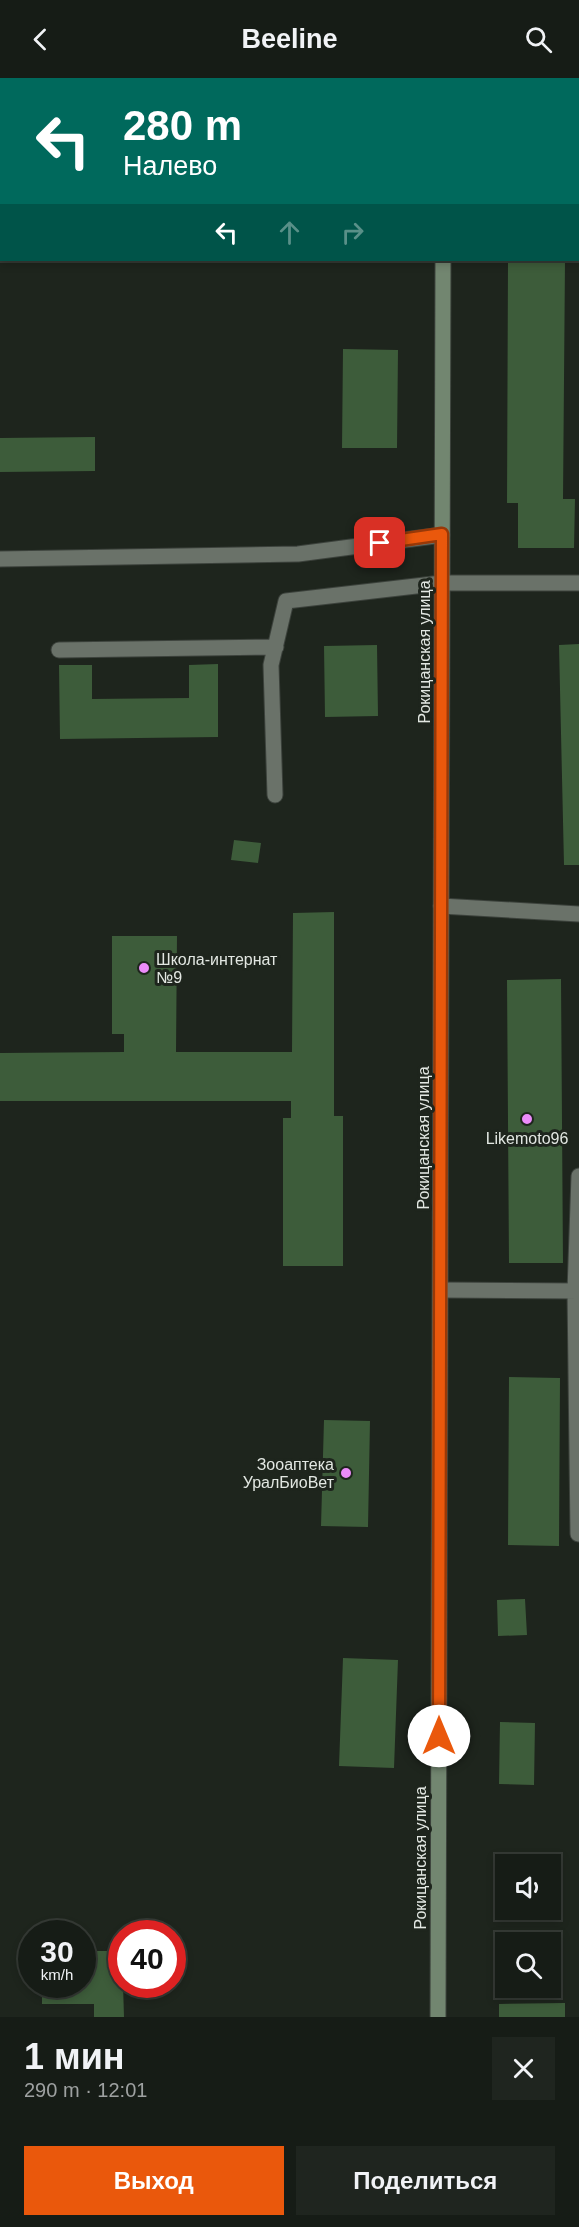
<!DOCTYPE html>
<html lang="ru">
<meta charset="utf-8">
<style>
:root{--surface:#161c16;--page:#1f251f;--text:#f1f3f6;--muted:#9ea1a1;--line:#353a35;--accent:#ea580c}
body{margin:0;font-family:Arial,sans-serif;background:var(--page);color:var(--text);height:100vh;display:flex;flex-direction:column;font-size:22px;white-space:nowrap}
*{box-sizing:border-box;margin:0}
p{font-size:20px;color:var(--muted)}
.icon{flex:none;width:33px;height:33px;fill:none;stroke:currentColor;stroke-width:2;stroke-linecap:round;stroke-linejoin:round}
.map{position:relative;height:1939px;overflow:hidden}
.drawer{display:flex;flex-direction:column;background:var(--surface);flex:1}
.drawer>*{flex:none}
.guide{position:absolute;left:0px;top:0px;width:579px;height:183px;box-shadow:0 3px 9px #0003,0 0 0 2px var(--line);background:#00695c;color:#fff;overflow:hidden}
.buttons{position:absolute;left:495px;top:1776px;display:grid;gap:12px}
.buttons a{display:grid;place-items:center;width:66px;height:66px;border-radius:0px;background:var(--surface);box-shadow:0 3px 9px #0003,0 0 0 2px var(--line);font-size:30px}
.speed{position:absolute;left:18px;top:1842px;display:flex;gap:12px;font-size:30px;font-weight:700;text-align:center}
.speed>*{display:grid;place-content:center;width:78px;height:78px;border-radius:50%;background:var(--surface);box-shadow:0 3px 9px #0003,0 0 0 2px var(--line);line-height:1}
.speed small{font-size:15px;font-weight:400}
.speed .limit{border:9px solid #d22;background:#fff;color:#111}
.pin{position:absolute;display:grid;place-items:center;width:51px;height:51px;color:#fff;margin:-26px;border-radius:12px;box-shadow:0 3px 9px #0006}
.me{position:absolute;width:66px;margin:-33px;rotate:0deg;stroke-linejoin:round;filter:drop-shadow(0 0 4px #0008)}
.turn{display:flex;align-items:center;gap:21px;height:126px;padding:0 24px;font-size:27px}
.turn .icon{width:78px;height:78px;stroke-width:2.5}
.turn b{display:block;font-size:42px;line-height:51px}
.lanes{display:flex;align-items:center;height:57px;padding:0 24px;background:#0003;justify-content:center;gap:30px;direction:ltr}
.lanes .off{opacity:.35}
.round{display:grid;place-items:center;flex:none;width:63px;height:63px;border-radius:0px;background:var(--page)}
.headline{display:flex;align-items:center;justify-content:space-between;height:102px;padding:0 24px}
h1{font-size:36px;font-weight:700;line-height:45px}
.action{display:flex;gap:12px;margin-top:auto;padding:12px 24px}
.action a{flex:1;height:69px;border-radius:0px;background:var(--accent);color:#fff;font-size:24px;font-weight:700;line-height:69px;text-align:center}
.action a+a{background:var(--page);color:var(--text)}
header{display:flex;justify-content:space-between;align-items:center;height:78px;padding:0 24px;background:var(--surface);font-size:27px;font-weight:700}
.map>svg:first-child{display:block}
.building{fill:#3d5c3a}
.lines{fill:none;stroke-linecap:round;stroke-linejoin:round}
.lane-casing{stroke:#3c423c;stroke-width:17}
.street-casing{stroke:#3c423c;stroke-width:17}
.secondary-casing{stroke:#3c423c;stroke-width:17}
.lane{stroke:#6a7269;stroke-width:15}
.street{stroke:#6a7269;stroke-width:15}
.secondary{stroke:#728670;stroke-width:15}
.route-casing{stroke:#983908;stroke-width:15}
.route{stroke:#ea580c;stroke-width:10}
.poi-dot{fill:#ec8cfa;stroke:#1e251d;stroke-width:2}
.labels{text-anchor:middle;stroke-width:6;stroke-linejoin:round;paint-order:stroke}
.street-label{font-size:16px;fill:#e2e7e2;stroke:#1e251d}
.poi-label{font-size:16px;fill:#e2e7e2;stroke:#1e251d;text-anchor:start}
</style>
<header><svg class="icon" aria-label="back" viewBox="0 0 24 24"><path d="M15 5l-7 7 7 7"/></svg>Beeline<svg class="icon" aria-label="search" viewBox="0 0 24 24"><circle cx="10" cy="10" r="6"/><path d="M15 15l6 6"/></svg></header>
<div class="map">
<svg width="579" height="1939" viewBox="0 0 579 1939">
<rect width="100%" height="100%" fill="#1e251d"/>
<!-- building -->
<path class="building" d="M 508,182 L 565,182 L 563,421 L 575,421 L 574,470 L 518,470 L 518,425 L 507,425 Z
M 343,271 L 398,272 L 397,370 L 342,370 Z
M 95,359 L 95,393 L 0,394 L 0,360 Z
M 579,566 L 579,787 L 564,787 L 559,567 Z
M 377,567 L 378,638 L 325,639 L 324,568 Z
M 218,586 L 218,659 L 60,661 L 59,587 L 92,587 L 92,621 L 189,620 L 189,587 Z
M 234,762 L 261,765 L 258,785 L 231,782 Z
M 334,834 L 334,1038 L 343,1038 L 343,1188 L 283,1188 L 283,1040 L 291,1040 L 291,1023 L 0,1023 L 0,975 L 124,974 L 124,956 L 112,956 L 112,858 L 177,858 L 176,974 L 292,974 L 293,835 Z
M 561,901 L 563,1185 L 509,1185 L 507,902 Z
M 509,1299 L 560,1300 L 559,1468 L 508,1467 Z
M 324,1342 L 370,1343 L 368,1449 L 321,1448 Z
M 525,1521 L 527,1557 L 498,1558 L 497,1522 Z
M 343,1580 L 398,1582 L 394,1690 L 339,1688 Z
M 500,1644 L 535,1645 L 534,1707 L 499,1706 Z
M 501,1787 L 506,1787 L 506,1832 L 535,1832 L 535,1839 L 501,1839 Z
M 82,1873 L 122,1873 L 124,1939 L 94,1939 L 94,1926 L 42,1926 L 42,1906 L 82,1906 Z
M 565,1925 L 565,1939 L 499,1939 L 499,1926 Z"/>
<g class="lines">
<!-- lane casing -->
<g class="lane-casing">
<path id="lane" d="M 0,481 L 298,476 L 442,457
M 59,572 L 276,569
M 275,717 L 271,587 L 286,523 L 442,505
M 441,828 L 579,836
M 441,1212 L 579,1213
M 578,1456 L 575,1213 L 579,1098"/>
</g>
<!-- street casing -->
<g class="street-casing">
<path id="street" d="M 442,505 L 579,505"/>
</g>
<!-- secondary casing -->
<g class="secondary-casing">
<path id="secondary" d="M 444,2 L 444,0
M 438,1939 L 443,182"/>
</g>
<!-- lane -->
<use href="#lane" class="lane"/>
<!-- street -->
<use href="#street" class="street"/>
<!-- secondary -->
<use href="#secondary" class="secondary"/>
</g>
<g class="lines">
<!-- route casing -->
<g class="route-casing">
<path id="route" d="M 380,465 L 442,456 L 439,1658"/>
</g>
<!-- route -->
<use href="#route" class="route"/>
</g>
<!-- markers -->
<g class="poi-dot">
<circle cx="144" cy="890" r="6"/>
<circle cx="527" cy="1041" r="6"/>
<circle cx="346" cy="1395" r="6"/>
</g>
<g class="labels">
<!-- street labels -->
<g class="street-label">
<text transform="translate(424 574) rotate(-90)" y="6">Рокицанская улица</text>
<text transform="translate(423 1060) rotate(-90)" y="6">Рокицанская улица</text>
<text transform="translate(420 1780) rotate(-90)" y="6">Рокицанская улица</text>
</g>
<!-- poi labels -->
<g class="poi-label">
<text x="156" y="887">Школа-интернат<tspan x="156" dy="18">№9</tspan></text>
<text x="527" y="1066" text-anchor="middle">Likemoto96</text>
<text x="334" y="1392" text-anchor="end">Зооаптека<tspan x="334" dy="18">УралБиоВет</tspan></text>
</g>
</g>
</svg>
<div class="buttons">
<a><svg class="icon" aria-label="sound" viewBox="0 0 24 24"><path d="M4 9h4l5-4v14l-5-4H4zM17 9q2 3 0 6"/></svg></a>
<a><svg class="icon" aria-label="search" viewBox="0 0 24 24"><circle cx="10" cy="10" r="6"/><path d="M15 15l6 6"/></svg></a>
</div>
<div class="speed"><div>30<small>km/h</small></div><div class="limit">40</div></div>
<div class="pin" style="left:380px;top:465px;background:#d93025"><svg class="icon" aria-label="arrive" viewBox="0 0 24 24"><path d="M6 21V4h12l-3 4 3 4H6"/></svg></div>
<svg class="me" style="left:439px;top:1658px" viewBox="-20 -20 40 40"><circle r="19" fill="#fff"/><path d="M0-13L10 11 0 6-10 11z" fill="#ea580c"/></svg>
<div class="guide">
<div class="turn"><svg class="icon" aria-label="left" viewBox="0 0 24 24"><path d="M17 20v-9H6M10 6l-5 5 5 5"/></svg><div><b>280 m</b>Налево</div></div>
<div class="lanes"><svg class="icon" aria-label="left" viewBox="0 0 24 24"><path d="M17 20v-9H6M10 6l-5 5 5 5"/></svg><svg class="icon off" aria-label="ahead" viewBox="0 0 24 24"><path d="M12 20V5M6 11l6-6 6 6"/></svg><svg class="icon off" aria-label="right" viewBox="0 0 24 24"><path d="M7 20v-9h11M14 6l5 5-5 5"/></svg></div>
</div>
</div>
<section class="drawer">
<div class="headline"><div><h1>1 мин</h1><p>290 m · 12:01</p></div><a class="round"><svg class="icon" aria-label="close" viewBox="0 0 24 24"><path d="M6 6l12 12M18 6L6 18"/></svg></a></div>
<div class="action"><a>Выход</a><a>Поделиться</a></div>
</section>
